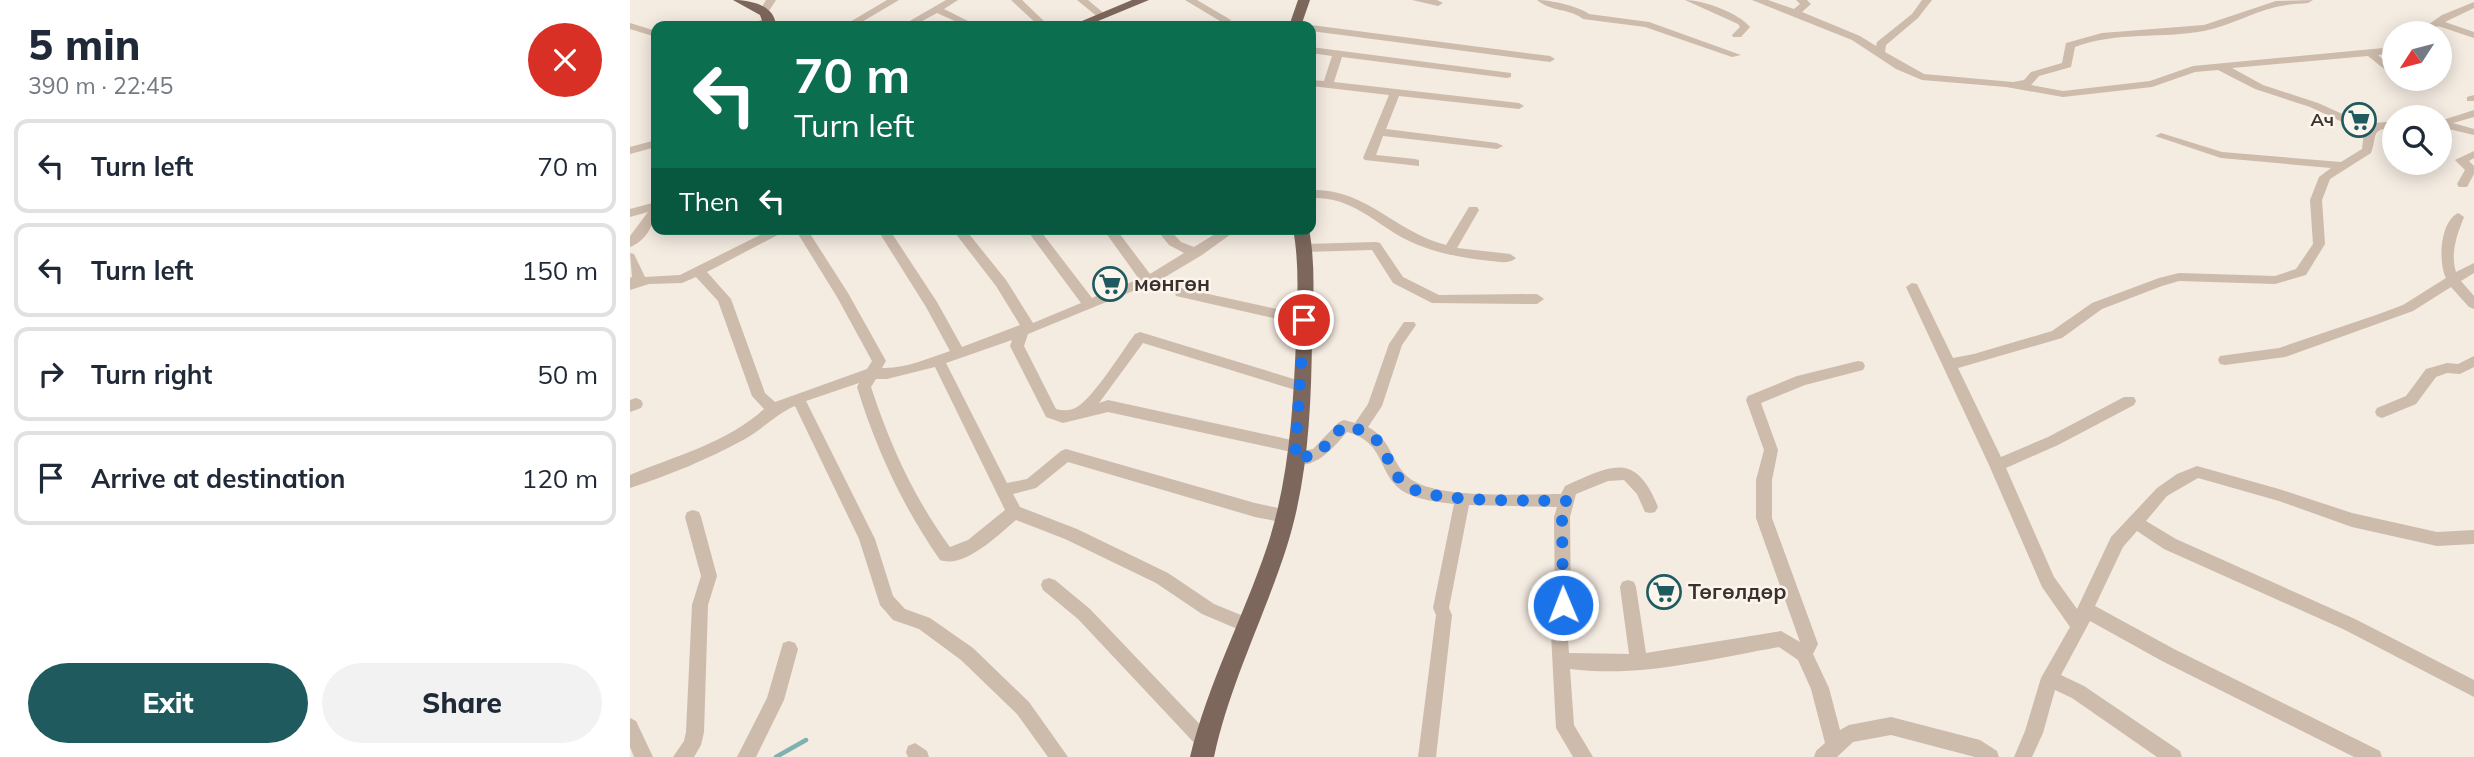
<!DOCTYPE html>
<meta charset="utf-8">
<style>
:root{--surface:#fff;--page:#f2f2f3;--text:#1f2937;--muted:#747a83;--line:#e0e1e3;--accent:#1f5a5e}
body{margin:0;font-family:Mulish,sans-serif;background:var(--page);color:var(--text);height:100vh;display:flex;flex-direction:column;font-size:26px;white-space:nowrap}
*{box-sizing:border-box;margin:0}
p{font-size:23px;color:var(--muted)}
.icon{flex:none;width:38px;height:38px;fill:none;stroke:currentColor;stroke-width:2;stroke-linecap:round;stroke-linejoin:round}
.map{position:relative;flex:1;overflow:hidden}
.panel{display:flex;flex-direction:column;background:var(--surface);width:630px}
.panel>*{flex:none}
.guide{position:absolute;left:21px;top:21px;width:665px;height:214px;border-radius:14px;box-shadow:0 4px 18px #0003;background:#0b6e4f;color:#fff;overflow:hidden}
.needle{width:46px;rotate:234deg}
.fabs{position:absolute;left:1752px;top:21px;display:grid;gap:14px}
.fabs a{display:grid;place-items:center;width:70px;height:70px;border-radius:50%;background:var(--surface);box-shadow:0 4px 18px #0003;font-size:35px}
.pin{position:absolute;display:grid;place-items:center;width:60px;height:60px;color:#fff;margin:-30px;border:4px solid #fff;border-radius:50%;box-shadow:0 2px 7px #0007}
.me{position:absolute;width:77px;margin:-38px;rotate:359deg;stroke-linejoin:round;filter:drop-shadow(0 0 5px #0008)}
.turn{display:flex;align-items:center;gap:24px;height:147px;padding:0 28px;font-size:32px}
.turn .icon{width:91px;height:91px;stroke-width:2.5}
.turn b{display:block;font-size:49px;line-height:60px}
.then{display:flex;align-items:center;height:66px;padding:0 28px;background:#0003;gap:14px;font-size:26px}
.round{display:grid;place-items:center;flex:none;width:74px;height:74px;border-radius:37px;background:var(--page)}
.overview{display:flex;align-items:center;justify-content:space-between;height:119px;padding:0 28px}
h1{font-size:42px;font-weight:800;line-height:52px}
.primary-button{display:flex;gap:14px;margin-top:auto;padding:14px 28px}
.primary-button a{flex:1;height:80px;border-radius:42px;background:var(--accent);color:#fff;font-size:28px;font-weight:800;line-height:80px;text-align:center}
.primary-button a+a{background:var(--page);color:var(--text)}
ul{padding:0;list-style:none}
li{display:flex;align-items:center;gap:21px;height:94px;margin:0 14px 10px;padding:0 14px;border:4px solid var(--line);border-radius:14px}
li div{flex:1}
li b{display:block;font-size:26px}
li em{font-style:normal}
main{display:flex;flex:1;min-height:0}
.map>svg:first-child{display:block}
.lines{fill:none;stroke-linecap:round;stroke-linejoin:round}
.stream{stroke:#7fb0b2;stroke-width:4.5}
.minor{fill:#cdbbac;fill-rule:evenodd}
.major{fill:#7d675c;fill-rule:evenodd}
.route{stroke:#1a73e8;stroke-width:12;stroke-dasharray:0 21.6}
.labels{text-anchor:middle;stroke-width:5;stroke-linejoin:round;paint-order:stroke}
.far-poi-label{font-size:18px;font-weight:bold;fill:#3b302b;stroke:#fbf5ee;text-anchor:end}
.poi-label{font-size:21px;font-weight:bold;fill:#3b302b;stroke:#fbf5ee;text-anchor:start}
</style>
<main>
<section class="panel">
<div class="overview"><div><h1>5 min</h1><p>390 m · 22:45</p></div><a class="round" style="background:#d93025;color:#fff"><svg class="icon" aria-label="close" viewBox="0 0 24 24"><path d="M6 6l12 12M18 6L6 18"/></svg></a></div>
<ul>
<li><svg class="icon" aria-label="left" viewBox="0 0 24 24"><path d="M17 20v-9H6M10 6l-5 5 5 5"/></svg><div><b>Turn left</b></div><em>70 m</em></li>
<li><svg class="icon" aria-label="left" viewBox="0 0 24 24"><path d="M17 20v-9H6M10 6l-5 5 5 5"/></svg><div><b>Turn left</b></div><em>150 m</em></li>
<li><svg class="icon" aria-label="right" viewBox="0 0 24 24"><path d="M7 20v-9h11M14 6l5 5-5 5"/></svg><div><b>Turn right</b></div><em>50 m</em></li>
<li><svg class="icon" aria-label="arrive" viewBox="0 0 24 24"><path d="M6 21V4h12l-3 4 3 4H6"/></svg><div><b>Arrive at destination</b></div><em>120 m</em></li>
</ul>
<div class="primary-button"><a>Exit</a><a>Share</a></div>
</section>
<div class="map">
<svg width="1844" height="757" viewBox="0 0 1844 757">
<rect width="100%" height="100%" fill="#f4ebe1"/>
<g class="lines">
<!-- stream -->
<path class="stream" d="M 146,757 L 176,740"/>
<!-- minor -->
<path class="minor" d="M 136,0 L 146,0 L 137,14 L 131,14 L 129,12 Z
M 257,0 L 269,0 L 225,26 L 213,26 Z
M 316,0 L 328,0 L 314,9 L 348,26 L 336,26 L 307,13 L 283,26 L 271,26 Z
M 381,0 L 392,0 L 419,26 L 409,26 Z
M 447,0 L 458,0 L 477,16 L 469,18 Z
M 555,0 L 567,0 L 601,20 L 596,26 L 586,26 L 590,21 Z
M 782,0 L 807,0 L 813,3 L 808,6 Z
M 907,0 C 920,0 948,6 959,14 L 1019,22 L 1111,55 L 1102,57 L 1015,27 L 953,19 C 939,8 921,12 907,0 Z
M 1055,0 C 1073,0 1109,13 1120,27 L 1111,37 L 1103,37 L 1102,35 L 1110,27 L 1108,24 Z
M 1122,0 L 1138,0 L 1164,9 L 1170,4 L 1166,0 L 1177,0 L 1181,4 L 1172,12 L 1230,36 L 1246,46 L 1247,42 L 1282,14 L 1292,0 L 1302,0 L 1288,18 L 1256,45 L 1255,52 L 1294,74 L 1383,82 L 1394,80 L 1401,72 L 1432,63 L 1436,43 L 1472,33 L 1574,25 L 1646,1 L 1683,0 L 1678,3 C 1667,4 1656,4 1646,7 C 1621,13 1599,26 1574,31 C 1531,39 1487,31 1445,47 L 1441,67 L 1409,76 L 1401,85 L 1433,91 L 1520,81 L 1563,66 L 1764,47 L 1764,53 L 1748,55 L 1763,69 L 1758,72 L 1738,56 L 1602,68 L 1633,85 L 1688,103 L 1739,126 L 1746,123 L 1764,121 L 1764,127 C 1739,130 1748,135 1741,153 L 1700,179 L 1692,200 L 1695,244 L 1676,275 L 1645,284 L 1549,281 L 1532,286 L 1472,309 L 1432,338 L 1328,368 L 1371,457 L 1418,437 L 1494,397 L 1504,397 L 1506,401 L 1504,405 L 1428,445 L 1376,468 L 1424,577 L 1447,609 L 1481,537 L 1527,488 L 1547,474 L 1567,466 L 1649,489 L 1722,513 L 1807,532 L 1844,530 L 1844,544 L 1807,546 L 1722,527 L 1649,501 L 1568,478 L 1537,496 L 1516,521 L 1546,539 L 1725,619 L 1844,680 L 1844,697 L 1713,629 L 1534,549 L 1507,531 L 1493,547 L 1465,606 L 1544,649 L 1750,751 L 1752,757 L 1724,757 L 1532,661 L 1460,621 L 1431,675 L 1454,686 L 1550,751 L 1552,757 L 1527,757 L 1442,698 L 1425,690 L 1413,733 L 1402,757 L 1384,757 L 1395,731 L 1411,678 L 1440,627 L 1412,587 L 1359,465 L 1276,287 L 1282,283 L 1287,284 L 1323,358 L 1344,354 L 1422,331 L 1462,303 L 1529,278 L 1549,273 L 1645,276 L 1666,269 L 1683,244 L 1680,200 L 1689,177 L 1701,168 L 1591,158 L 1525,136 L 1531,133 L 1592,152 L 1711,162 L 1732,149 L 1734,132 L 1680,107 L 1625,89 L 1588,70 L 1565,72 L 1522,87 L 1433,97 L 1376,87 L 1292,80 L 1266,69 L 1222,40 Z
M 1844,2 L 1844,8 L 1815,22 L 1844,32 L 1844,38 L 1808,26 L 1797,33 L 1786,33 L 1812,15 Z
M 140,17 L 145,20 L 143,22 L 128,26 L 113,26 Z
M 0,23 L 26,31 L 26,37 L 0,29 Z
M 681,25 L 920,56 L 925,59 L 920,62 L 681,31 L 681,26 L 677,26 Z
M 681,47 L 881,73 L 881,77 L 877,78 L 712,57 L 704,82 L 889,103 L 894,106 L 889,109 L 769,96 L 756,129 L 867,143 L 873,146 L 867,149 L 753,136 L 746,155 L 785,159 L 789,160 L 789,166 L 735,160 L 733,158 L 759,95 L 681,86 L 681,80 L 694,81 L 702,56 L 681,53 Z
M 1844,95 L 1844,101 L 1837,101 L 1837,97 Z
M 1844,110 L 1844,117 L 1823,123 L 1844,129 L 1844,135 L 1810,127 L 1810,121 Z
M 26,140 L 26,147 L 0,154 L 0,147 Z
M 1844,151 L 1844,158 L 1839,161 L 1844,166 L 1844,174 L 1837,187 L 1829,187 L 1827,184 L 1835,170 L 1825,160 Z
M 681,190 C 736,188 765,232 816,245 L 839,207 L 847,207 L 849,210 L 827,248 L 880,254 L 886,258 C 880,264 870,262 861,261 C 833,258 803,253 777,240 C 742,222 724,197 681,198 Z
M 26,202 C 27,220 18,240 0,247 L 0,236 L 18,212 L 0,217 L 0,209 Z
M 1828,213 L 1834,217 C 1827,235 1820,253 1826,272 L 1844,263 L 1844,273 L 1831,281 L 1844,296 L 1844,309 L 1839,307 L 1821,287 L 1783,311 L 1655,357 L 1595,365 L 1590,364 L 1588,360 L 1590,356 L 1649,348 L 1749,314 L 1773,305 L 1816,278 C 1808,262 1810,222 1828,213 Z
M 142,229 L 159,229 L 77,272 L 101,299 L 135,393 L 145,402 L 237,369 L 242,361 L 207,297 L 165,229 L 177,229 L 218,293 L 256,361 L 252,368 C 275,369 299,358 320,351 L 296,307 L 247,229 L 259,229 L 307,302 L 332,347 L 390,325 L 366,286 L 322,229 L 335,229 L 376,280 L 403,323 L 451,303 L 396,229 L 409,229 L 462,298 L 509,279 L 473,229 L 486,229 L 520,274 L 554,253 L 539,245 L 526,229 L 539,229 L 551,242 L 564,247 L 593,229 L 608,229 L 572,255 L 530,280 L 398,334 L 394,346 L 426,409 C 433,411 441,411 447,407 C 464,397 492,351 505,334 L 510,332 L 677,383 L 679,387 L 677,391 L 672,392 L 513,343 L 469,403 L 478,400 L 666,441 L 671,443 L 673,447 L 667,452 L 683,449 L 709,422 L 714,420 L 725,423 L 738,404 L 759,344 L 774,322 L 784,322 L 786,325 L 772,345 L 752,406 L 738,427 C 762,440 760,461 778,477 C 803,500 896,494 931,494 L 935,486 C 981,466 1005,450 1028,507 L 1025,512 L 1020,513 L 1015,512 L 1007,494 L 994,480 L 978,481 L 946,494 L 940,517 L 941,605 L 936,615 L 939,653 L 999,654 L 990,587 L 992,582 L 998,580 L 1004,582 L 1006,587 L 1016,653 L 1151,631 L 1170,642 L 1126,518 L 1126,480 L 1134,450 L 1116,400 L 1118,396 L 1167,376 L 1228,361 L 1233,362 L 1235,366 L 1233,370 L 1175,385 L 1131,403 L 1148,450 L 1142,480 L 1142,518 L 1188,644 L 1183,654 L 1199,688 L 1210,730 L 1219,725 L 1261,717 L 1350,740 L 1367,751 L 1369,757 L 1345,757 L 1261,735 L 1223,742 L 1207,757 L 1184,757 L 1186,751 L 1195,743 L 1181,689 L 1168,660 L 1149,647 C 1081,659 1010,678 940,669 L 944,725 L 963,757 L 943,757 L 926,728 L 920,615 L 925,605 L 924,517 L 927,507 L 839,505 L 819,608 L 822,615 L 806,757 L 788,757 L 806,615 L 803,608 L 824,504 C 808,502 790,500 776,493 C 746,476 758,443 717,432 C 702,449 685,471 660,463 L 658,459 L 660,455 L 666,453 L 478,412 L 433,423 L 416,417 L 380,346 L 382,340 L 316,363 L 377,483 L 397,479 L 431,451 L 436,449 L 625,503 L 662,511 L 664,516 L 662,521 L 656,523 L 625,517 L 438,462 L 406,488 L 383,494 L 390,507 L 447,529 L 538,573 L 584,604 L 623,620 L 625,625 L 623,630 L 617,633 L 572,614 L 526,583 L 435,539 L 386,520 C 369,534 335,569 310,560 C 273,507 246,449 227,387 L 229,383 L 176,401 L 245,539 L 263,596 L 275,609 L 300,618 L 343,648 L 399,702 L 438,757 L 418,757 L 387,714 L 331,660 L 289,629 L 263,620 L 250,605 L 229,539 L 165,406 C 146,414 133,429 115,439 C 79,459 39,475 0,488 L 0,475 C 45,456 97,443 134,409 L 122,396 L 88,301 L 66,277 L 52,283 L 19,284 L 0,290 L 0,278 L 2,277 L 0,253 L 4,254 L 15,277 L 50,275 ZM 305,367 L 375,510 L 338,540 L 320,547 C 284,498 260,445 241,387 L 246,379 L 257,379 Z
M 746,242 L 750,243 L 773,277 L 809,295 L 907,294 L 914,299 L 907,304 L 802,303 L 763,283 L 742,250 L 675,252 L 669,248 L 675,244 Z
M 551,288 L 674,315 L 681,320 L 674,325 L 546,296 L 545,293 Z
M 1844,356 L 1844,367 L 1830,374 L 1817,373 L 1806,377 L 1786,404 L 1752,418 L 1747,416 L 1745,412 L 1747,408 L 1776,396 L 1796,369 L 1817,363 L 1828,364 Z
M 6,398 L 11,400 L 13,404 L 11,408 L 0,412 L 0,400 Z
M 63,510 L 69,512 L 71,517 L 87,576 L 78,605 L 74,732 L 71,745 L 64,757 L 43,757 L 54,741 L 56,732 L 62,605 L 71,576 L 55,517 L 57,512 Z
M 419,578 L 425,580 L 460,609 L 581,736 L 584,742 L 581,748 L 575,751 L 569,748 L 448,619 L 413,590 L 411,585 L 413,580 Z
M 159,641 L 165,643 L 168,649 L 154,700 L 126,757 L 107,757 L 137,698 L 153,643 Z
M 0,718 L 6,721 L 23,757 L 4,757 L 0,747 Z
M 285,743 L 297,751 L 299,757 L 278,757 L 276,752 L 278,746 Z"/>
<!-- major -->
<path class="major" d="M 103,0 C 120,0 145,5 146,26 L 134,26 L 130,15 Z
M 502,0 L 519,0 L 456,26 L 440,26 Z
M 668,0 L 680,0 L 671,26 L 659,26 Z
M 663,229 L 679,229 C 686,266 683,303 682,341 C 681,410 678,479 657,546 C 634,618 600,683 584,757 L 560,757 C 578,683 613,618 637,547 C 659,480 663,411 666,341 C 667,304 670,266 663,229 Z"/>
</g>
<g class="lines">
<!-- route -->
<path class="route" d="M 674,320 L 665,459 L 688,454 L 713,426 C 768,434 747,468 781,488 C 807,503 903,500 937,501 L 932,517 L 933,605"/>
</g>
<!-- icons -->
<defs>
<g id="supermarket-ring" transform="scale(1.75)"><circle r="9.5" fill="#fbf5ee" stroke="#1f5a5e" stroke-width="1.5"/><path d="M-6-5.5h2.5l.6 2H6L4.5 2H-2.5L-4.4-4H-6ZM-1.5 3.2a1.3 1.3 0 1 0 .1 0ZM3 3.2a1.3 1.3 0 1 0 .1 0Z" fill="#1f5a5e"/></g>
</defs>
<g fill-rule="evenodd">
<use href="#supermarket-ring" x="1729" y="120"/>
<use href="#supermarket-ring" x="480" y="284"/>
<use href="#supermarket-ring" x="1034" y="592"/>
</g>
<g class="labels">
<!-- far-poi labels -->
<g class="far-poi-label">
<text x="1704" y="126">Ач</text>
</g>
<!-- poi labels -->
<g class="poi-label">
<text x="504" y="291">мөнгөн</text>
<text x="1058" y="599">Төгөлдөр</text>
</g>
</g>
</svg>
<div class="fabs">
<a><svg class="needle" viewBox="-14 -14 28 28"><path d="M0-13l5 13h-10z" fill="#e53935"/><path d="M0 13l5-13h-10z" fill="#747a83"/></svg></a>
<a><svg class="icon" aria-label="search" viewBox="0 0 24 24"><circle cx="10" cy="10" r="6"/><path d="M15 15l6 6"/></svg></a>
</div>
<div class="pin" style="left:674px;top:320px;background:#d93025"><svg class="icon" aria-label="arrive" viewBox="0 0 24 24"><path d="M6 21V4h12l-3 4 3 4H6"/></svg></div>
<svg class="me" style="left:933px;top:605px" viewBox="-20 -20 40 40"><circle r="17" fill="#1a73e8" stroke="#fff" stroke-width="3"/><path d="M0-11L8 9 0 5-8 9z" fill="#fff"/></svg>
<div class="guide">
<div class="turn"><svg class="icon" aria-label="left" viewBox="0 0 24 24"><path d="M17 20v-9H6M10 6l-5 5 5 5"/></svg><div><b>70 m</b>Turn left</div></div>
<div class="then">Then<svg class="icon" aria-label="left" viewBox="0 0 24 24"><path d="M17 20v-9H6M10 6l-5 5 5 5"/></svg></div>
</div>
</div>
</main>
